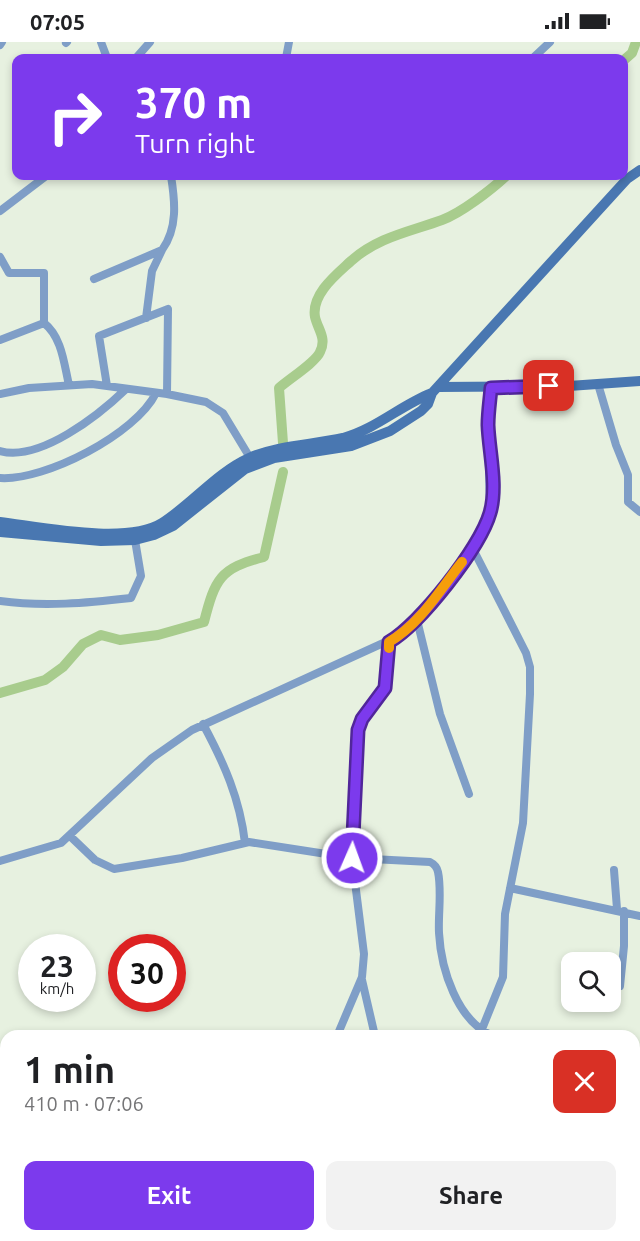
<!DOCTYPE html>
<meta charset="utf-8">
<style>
:root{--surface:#fff;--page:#f2f2f2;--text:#202124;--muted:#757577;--accent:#7c3aed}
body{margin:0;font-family:Ubuntu,sans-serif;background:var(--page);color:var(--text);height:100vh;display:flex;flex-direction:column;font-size:22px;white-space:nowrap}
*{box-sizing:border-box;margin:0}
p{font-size:20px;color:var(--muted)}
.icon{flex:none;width:33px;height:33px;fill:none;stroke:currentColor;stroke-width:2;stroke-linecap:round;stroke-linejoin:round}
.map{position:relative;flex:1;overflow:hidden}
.panel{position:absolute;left:0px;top:988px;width:640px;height:212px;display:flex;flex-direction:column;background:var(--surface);border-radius:18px 18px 0 0;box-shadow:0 3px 9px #0003}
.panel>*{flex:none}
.top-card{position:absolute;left:12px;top:12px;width:616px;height:126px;border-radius:12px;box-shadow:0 3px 9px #0003;background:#7c3aed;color:#fff;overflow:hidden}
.buttons{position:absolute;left:561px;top:910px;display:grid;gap:12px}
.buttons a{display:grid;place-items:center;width:60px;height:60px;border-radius:12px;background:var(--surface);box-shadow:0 3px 9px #0003;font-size:30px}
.speed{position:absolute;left:18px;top:892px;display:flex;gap:12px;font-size:30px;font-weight:700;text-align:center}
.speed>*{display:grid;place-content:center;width:78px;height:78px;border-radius:50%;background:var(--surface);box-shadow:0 3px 9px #0003;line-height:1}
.speed small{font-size:15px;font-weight:400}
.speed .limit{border:9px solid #d22;background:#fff;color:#111}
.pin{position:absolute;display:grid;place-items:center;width:51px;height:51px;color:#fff;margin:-26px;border-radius:12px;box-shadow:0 3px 9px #0006}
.me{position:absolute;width:66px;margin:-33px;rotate:2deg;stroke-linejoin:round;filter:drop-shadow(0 0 4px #0008)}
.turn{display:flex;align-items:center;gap:21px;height:126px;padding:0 24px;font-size:27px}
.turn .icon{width:78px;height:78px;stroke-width:2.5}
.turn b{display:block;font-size:42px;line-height:51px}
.round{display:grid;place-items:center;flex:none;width:63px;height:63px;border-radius:12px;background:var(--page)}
.head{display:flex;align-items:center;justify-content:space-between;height:102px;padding:0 24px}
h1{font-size:36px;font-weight:700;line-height:45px}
.primary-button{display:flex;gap:12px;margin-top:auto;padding:12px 24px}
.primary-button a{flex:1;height:69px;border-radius:12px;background:var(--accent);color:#fff;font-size:24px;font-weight:700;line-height:69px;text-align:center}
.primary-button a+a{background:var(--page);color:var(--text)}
.status{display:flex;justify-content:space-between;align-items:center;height:42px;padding:0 30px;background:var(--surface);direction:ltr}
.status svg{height:16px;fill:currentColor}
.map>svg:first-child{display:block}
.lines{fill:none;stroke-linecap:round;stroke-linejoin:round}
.canal{stroke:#a8cc8d;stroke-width:10}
.street{stroke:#7f9ec7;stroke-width:8}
.secondary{stroke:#4977b1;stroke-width:10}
.route-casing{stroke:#51269a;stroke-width:15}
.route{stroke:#7c3aed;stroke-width:10}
.slow{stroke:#f59e0b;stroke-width:10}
</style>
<div class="status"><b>07:05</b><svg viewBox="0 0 49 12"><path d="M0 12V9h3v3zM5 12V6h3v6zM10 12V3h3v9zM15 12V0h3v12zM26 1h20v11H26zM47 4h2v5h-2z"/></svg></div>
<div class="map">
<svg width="640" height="1199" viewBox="0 0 640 1199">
<rect width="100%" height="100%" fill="#e7f1e0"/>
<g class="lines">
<!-- canal -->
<path class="canal" d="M 624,18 L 632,11 L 636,0
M 283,401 L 279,346 C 289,337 316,320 320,310 C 327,296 318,288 315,275 C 311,252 337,232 351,219 C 378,195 409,190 442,178 C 461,171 491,148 506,134
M 0,651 L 45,638 L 63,625 L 83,602 L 101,593 L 120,598 L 158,593 L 204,580 C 215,537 220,526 264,515 L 283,430"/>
<!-- street -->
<path class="street" d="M 101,0 L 107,16
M 66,1 L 67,0
M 0,3 L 2,0
M 136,16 L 150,0
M 286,16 L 289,0
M 533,16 L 550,0
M 0,169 L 46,134
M 0,215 L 9,231 L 44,231 L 44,281
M 94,237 L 162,208 C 178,186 175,159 171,134
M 146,276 L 152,229 L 162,208
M 0,298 L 44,281 C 62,295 64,322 69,343
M 598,342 L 616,403 L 628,433 L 628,460 L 640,470
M 107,344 L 99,294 L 168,267 L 167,352
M 0,352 L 29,346 L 92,342 L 167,352 L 206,360 L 223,371 L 252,419
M 0,409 C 40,420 99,373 126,347
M 0,436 C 45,439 136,392 156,351
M 473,507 L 526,611 L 530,625 L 530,652 L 523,781 L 505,872 L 503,935 L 480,992
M 0,559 C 44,565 87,561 131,556 L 141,534 L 135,498
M 417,578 L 440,672 L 469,752
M 203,682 C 224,721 240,757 245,801
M 70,794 L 95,818 L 114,827 L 182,816 L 249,800 L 352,816 L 430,820 C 434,822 437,825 438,830 C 442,849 438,872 439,891 C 441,927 457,979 493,994
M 0,819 L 61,801 L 152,716 L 192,688 L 403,592 L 473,507 L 490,470 L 488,381 L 491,346
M 614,828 L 617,867
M 510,846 L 640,874
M 362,938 L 375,994
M 620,944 L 624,904 L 624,869
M 337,994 L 362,935 L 364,912 L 352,816 L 358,688 L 362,677 L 385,647 L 389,600
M 0,1078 L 6,1080
M 634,1120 L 640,1113
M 0,1162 L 6,1161
M 0,1193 L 15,1199
M 333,1194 L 334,1199
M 554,1194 L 554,1199
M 385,1199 L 387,1194
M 532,1199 L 542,1194"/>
<!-- secondary -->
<path class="secondary" d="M 438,345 L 569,344 L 640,339
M 0,480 C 41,485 127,503 162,481 C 192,462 216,431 249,416 C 278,403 312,403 343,396 C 376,387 401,363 432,351
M 0,490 L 101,499 L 135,498 L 154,493 L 173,484 L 245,427 L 274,416 L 351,404 L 390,389 L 421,369 L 428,362 L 432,351 L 627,137 L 640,128"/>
</g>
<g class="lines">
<!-- route casing -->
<g class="route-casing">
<path id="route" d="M 352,816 L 358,688 L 362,677 L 385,646 L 389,600 C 420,582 480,506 490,471 C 498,444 489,410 488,383 C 488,371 490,358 491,346 L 549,344"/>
</g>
<!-- route -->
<use href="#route" class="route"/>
<!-- slow -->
<path class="slow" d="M 389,606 L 389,600 C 420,582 440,548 462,520"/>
</g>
</svg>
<div class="buttons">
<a><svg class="icon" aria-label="search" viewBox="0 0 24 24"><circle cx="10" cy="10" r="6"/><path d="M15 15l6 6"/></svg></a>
</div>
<div class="speed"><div>23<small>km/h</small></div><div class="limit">30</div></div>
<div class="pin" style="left:549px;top:344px;background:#d93025"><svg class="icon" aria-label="arrive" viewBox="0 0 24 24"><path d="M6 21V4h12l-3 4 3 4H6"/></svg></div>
<svg class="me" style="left:352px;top:816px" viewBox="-20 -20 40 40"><circle r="17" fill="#7c3aed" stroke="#fff" stroke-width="3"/><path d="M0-11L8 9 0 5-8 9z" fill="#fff"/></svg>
<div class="top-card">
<div class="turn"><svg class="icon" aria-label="right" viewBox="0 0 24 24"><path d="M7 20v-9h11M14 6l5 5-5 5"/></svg><div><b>370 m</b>Turn right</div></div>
</div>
<section class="panel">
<div class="head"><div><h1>1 min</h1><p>410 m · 07:06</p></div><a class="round" style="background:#d93025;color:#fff"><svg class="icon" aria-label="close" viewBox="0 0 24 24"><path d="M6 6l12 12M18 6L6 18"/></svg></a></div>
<div class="primary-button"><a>Exit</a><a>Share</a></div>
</section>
</div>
